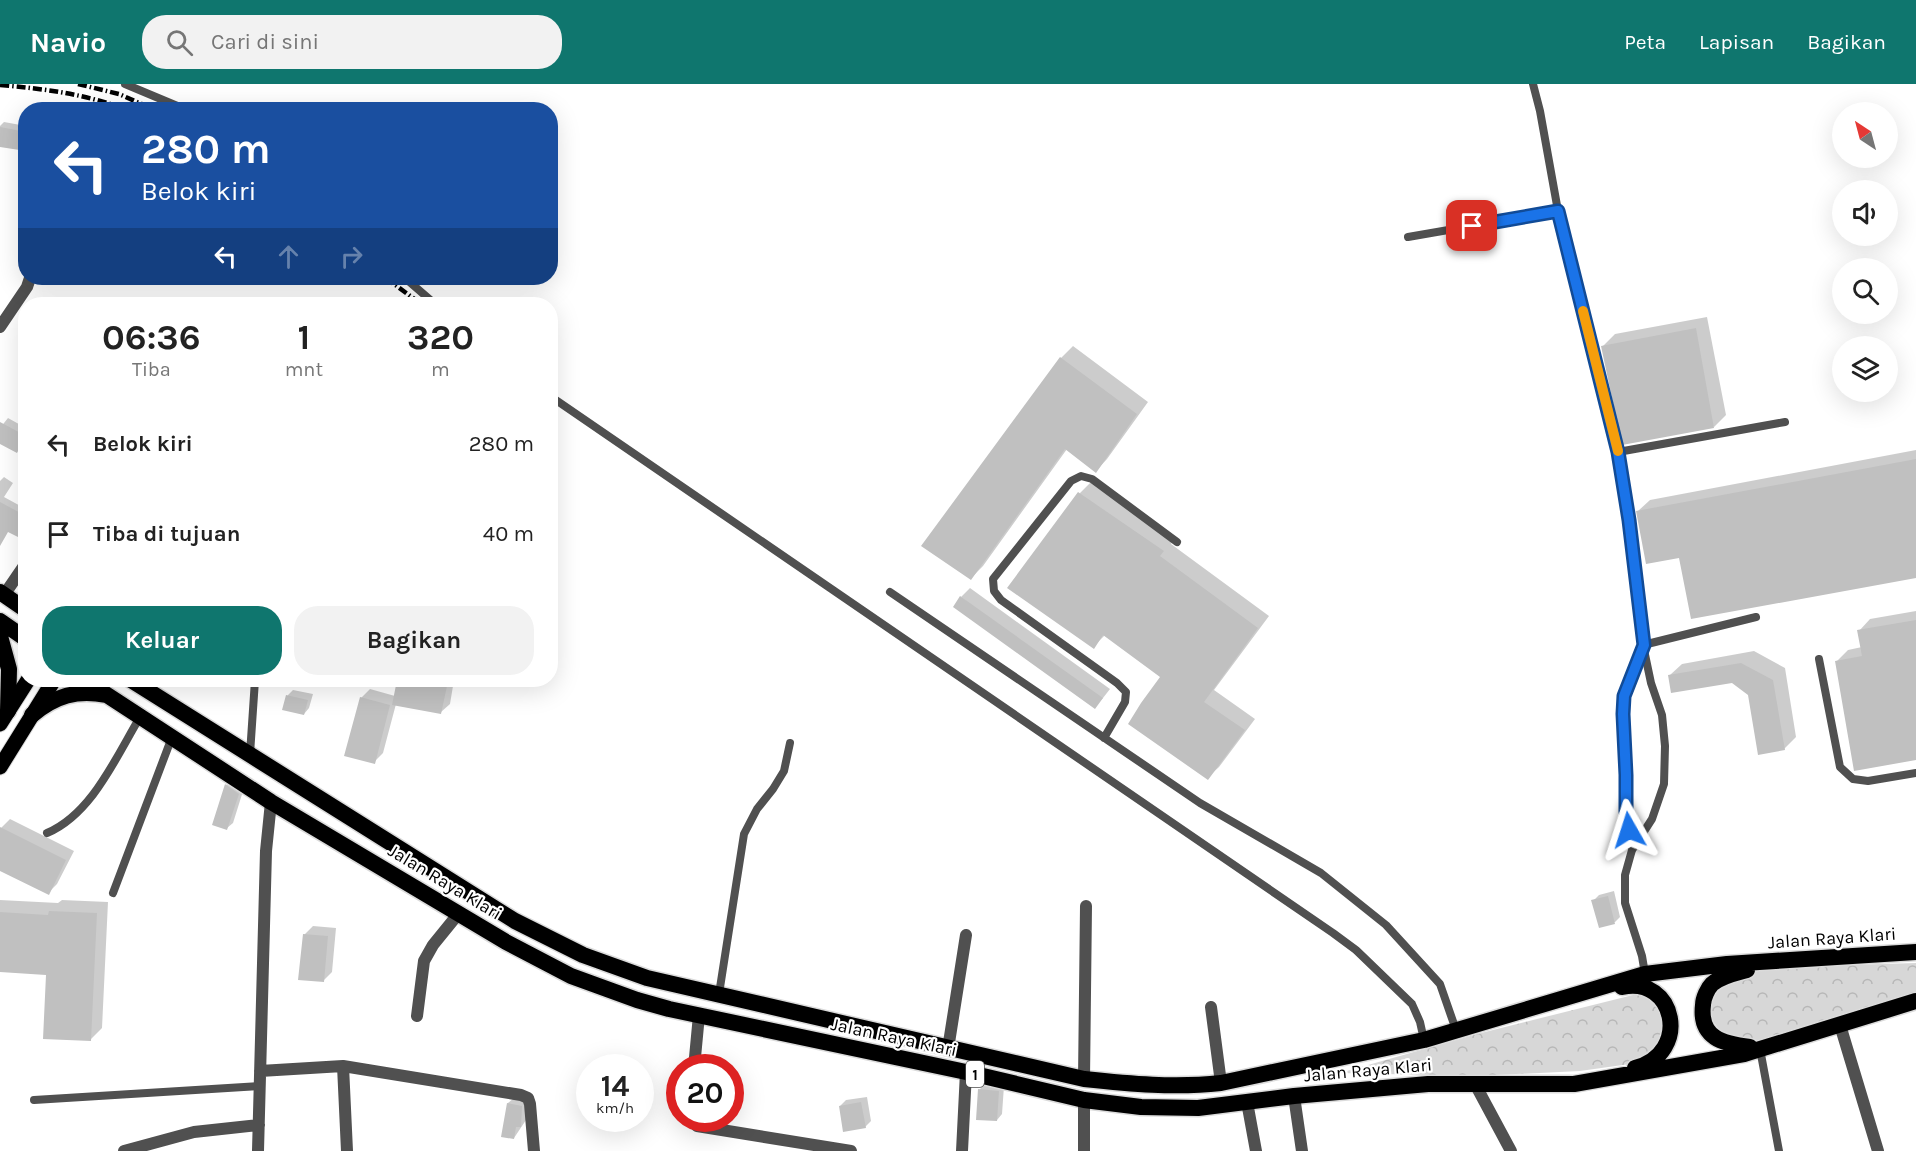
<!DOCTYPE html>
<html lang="id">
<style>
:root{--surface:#fff;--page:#f2f2f2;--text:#222;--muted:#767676;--accent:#0f766e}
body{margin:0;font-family:Karla,sans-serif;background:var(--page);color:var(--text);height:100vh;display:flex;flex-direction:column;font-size:22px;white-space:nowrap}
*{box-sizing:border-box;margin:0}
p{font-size:20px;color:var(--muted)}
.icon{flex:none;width:33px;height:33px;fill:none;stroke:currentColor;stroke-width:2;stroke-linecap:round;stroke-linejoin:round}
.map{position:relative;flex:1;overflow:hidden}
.details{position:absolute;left:18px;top:213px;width:540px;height:390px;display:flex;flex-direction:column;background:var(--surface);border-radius:24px;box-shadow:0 6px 24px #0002}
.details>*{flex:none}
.guide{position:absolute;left:18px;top:18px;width:540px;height:183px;border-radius:24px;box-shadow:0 6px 24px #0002;background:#1a4fa0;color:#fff;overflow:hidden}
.needle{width:39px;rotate:324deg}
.controls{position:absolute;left:1832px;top:18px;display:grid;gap:12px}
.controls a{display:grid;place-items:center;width:66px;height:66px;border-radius:50%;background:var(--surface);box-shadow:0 6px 24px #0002;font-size:30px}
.speed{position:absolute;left:576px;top:970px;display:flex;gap:12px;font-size:30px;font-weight:700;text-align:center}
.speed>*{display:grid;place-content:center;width:78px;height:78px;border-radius:50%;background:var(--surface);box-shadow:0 6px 24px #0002;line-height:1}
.speed small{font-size:15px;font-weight:400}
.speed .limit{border:9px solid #d22;background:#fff;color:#111}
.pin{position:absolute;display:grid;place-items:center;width:51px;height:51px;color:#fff;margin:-26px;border-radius:12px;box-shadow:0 3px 9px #0006}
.me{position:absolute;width:66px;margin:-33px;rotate:354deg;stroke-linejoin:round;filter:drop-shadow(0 0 4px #0008)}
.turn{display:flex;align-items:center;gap:21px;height:126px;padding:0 24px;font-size:27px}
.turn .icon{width:78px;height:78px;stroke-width:2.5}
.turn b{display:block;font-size:42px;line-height:51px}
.lanes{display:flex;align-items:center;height:57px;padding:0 24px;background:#0003;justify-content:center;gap:30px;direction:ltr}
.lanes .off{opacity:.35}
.eta{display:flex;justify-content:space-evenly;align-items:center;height:102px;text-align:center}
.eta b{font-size:36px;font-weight:700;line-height:42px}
.action{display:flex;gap:12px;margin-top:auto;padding:12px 24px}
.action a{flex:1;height:69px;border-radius:24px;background:var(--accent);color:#fff;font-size:24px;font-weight:700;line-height:69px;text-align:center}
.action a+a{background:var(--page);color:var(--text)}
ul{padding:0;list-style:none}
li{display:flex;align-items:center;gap:18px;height:90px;padding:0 24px}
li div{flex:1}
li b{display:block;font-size:22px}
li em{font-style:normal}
header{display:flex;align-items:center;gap:36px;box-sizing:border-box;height:84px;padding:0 30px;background:var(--accent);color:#fff}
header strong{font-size:28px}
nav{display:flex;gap:33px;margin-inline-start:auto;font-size:21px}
.search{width:420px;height:54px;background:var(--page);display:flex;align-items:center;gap:15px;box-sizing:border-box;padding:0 21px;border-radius:24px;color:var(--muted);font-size:22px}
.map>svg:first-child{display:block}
.forest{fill:url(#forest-crowns)}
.shadow{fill:#0003}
.building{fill:#c0c0c0}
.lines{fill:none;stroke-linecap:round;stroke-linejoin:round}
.primary-casing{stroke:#dbdbdb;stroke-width:17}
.trunk-casing{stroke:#dbdbdb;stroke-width:19}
.service{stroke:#505050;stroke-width:8}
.minor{stroke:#505050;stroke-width:12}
.tertiary{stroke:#505050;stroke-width:12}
.primary{stroke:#000;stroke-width:15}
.trunk{stroke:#000;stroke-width:16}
.rail{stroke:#000;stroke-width:4.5;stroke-dasharray:9 3 1.5 3;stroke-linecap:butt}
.route-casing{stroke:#114b97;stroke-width:15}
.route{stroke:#1a73e8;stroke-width:10}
.slow{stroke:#f59e0b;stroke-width:10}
.labels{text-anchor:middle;stroke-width:4.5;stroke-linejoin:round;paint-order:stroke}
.shield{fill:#fff;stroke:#4c4c4c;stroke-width:1.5}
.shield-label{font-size:16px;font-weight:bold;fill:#000}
.street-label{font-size:18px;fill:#000;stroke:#fff}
</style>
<header>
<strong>Navio</strong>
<div class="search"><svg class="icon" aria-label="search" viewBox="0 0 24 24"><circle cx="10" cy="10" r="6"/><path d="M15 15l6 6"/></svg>Cari di sini</div>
<nav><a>Peta</a><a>Lapisan</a><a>Bagikan</a></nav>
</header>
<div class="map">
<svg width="1916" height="1067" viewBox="0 0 1916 1067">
<defs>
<pattern id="forest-crowns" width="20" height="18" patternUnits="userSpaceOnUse" patternTransform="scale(1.5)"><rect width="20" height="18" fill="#d7d7d7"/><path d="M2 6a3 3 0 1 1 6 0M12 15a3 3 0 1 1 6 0" fill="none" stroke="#b7b7b7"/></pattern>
</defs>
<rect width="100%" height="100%" fill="#fff"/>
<!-- forest -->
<path class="forest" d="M 1916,879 L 1916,910 L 1759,959 L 1722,949 L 1708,931 L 1710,916 L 1716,906 L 1743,890 L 1779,883 Z
M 1637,910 L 1645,910 L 1663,926 L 1662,957 L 1637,979 L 1580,987 L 1475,992 L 1340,989 L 1477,950 Z"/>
<!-- shadow -->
<path class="shadow" d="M 4,38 L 26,42 L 26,66 L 0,61 L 0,42 Z
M 1707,233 L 1726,331 L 1714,343 L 1603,262 L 1615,250 Z
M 1073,262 L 1148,318 L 1107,375 L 1096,387 L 1067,365 L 983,482 L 971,494 L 1061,274 Z
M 8,334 L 26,344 L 26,355 L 16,367 L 0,358 L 0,344 Z
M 1916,366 L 1916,492 L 1681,472 L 1638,427 L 1650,416 Z
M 4,393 L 13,399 L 4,413 L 26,425 L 26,446 L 20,452 L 9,446 L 0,446 L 0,397 Z
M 1091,398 L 1174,455 L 1171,460 L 1269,532 L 1214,606 L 1255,635 L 1219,683 L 1207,694 L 1162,593 L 1105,551 L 1093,563 L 1080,409 Z
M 970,504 L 1110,605 L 1103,614 L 1094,623 L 961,513 Z
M 1916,527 L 1916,674 L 1836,578 L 1848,566 L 1862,563 L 1859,547 L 1870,535 Z
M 1754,567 L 1785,584 L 1796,653 L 1784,665 L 1749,610 L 1732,598 L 1670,591 L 1682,580 Z
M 398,596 L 454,596 L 450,620 L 441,628 L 396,620 L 383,669 L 374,678 L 361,614 L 370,605 L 395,612 Z
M 293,606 L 313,610 L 309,624 L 304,630 L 284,625 L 288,611 Z
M 232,696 L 244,704 L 233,739 L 227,744 L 226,701 Z
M 10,735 L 74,767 L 57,800 L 48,809 L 0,785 L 0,745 Z
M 1614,807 L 1620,833 L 1615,838 L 1600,842 L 1593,817 L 1599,811 Z
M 0,816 L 58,819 L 62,816 L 108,818 L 102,944 L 90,956 L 47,889 L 0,886 Z
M 313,842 L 336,844 L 332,888 L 323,897 L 304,851 Z
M 985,1000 L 1004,1002 L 1002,1030 L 997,1036 L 979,1006 Z
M 867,1013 L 871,1037 L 865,1043 L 840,1022 L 846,1016 Z
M 514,1014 L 527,1016 L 526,1036 L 514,1054 L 508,1019 Z"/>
<!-- building -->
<path class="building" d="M 0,43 L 26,48 L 26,67 L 0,63 Z
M 1696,244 L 1714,344 L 1622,361 L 1601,262 Z
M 1060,273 L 1137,330 L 1096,389 L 1065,365 L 971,496 L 921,462 Z
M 0,338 L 26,352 L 17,369 L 0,360 Z
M 1916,375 L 1916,494 L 1691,535 L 1679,474 L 1646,480 L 1636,427 Z
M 1078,408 L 1164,467 L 1160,472 L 1258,544 L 1204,618 L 1245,646 L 1208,696 L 1128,640 L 1141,619 L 1160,593 L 1103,551 L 1094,565 L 1007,504 Z
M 0,418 L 26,432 L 26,445 L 20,454 L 8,448 L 0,462 Z
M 960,512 L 1103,614 L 1095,625 L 953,523 Z
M 1916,536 L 1916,676 L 1854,687 L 1835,577 L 1862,572 L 1857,546 Z
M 1741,579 L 1773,596 L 1785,666 L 1758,671 L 1748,611 L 1732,599 L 1671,609 L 1668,591 Z
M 397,596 L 411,596 L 447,602 L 441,630 L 392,621 Z
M 286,611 L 308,616 L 304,631 L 282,626 Z
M 360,613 L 390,621 L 375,680 L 344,672 Z
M 225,700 L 239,710 L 227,746 L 212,741 Z
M 0,743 L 66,776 L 49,811 L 0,787 Z
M 1608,812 L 1615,840 L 1599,844 L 1591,816 Z
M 49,827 L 97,829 L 91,957 L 43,955 L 46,891 L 0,888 L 0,828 L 48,831 Z
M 303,850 L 328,852 L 324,898 L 298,896 Z
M 978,1005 L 999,1007 L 997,1037 L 976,1036 Z
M 861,1018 L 866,1044 L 843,1048 L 839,1022 Z
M 507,1019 L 522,1022 L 521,1043 L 516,1043 L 514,1055 L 501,1053 Z"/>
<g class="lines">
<!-- primary casing -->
<g class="primary-casing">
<path id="primary" d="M 0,640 L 28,596
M 0,683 L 54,596"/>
</g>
<!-- trunk casing -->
<g class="trunk-casing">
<path id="trunk" d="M 0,508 L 26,526
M 0,537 L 26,555
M 0,552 L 9,585 L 8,627
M 84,596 L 271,718 L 506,858 L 571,892 L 637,916 L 669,925 L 966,988 L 1084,1016 L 1141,1023 L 1198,1024 L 1294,1012 L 1428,1000 L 1574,1000 L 1744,970 L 1916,917
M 131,596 L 515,837 L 583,871 L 647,894 L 1084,995 C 1130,1000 1175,1004 1221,999 L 1424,956 L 1645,890 L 1727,880 L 1916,868
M 32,631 C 55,612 77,605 106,611
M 1747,886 C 1736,889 1721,892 1712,900 C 1708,904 1703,914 1703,921 C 1699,954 1723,960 1750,963
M 1622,903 C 1675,891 1692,969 1635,984"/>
</g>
<!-- service -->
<path class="service" d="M 125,0 L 187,26
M 1533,0 L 1540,27 L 1558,127 L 1618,368 L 1629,436 L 1643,561 L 1651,599 L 1662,631 L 1665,662 L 1664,700 L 1652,735 L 1632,766 L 1625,791 L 1625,819 L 1642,872 L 1645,890
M 1408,153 L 1558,127
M 405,194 L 435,220
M 550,312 L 1333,849 L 1356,866 L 1412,920 L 1420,938 L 1424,956
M 1618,368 L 1785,338
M 890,508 L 1200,719 L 1321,789 L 1386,841 L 1440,900 L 1456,946
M 1819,575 L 1840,683 L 1853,695 L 1868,697 L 1916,689
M 1104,654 L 1125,618 L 1126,608 L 1117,599 L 1001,516 L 994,507 L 993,495 L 1071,397 L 1081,392 L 1092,395 L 1177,458
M 250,670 L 255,596
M 47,749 C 92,730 116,673 140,633
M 1632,766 L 1626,727 L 1626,691 L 1623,630 L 1625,612 L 1643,561 L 1756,533
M 113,809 L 172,653
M 719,910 L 744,750 L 757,725 L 773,705 L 784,687 L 790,659
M 1760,965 L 1779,1067
M 34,1016 L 260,1002"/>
<!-- minor -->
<path class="minor" d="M 0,243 L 27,203 L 30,194
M 4,511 L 26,479
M 1211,923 L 1221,999
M 417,932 L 424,877 L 433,861 L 459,829
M 1840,941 L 1878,1067
M 948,965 L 966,851
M 343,982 L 347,1067
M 694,984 L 699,931
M 260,987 L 343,982 L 521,1011 L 528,1014 L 530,1020 L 534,1067
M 1084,995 L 1086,822
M 1475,1000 L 1511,1067
M 1294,1012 L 1302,1067
M 1247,1018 L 1256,1067
M 691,1035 L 697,1042 L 851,1067
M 124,1067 L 194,1048 L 259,1041
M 258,1067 L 266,767 L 271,718
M 962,1067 L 966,988"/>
<!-- tertiary -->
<path class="tertiary" d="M 1084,1016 L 1084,1067"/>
<!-- primary -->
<use href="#primary" class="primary"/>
<!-- trunk -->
<use href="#trunk" class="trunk"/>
<!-- rail -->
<path class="rail" d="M 78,0 L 119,10 L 155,26
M 0,1 C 46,5 85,10 128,26
M 386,194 L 421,220"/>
</g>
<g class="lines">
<!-- route casing -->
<g class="route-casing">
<path id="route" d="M 1472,142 L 1558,127 L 1618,368 L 1629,436 L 1644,561 L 1624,612 L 1623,630 L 1626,691 L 1626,727 L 1629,746"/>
</g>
<!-- route -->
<use href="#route" class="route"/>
<!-- slow -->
<path class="slow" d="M 1583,227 L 1618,367"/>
</g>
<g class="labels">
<!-- shield labels -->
<rect class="shield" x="966" y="977" width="18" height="26" rx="4.5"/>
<g class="shield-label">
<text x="975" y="996">1</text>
</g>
<!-- street labels -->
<g class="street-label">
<text transform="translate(445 798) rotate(31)" y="6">Jalan Raya Klari</text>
<text transform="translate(1832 854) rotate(-4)" y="6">Jalan Raya Klari</text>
<text transform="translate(894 953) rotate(12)" y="6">Jalan Raya Klari</text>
<text transform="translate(1368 986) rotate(-5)" y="6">Jalan Raya Klari</text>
</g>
</g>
</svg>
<div class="controls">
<a><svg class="needle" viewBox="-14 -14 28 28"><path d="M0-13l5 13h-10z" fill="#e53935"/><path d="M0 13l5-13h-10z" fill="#767676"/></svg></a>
<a><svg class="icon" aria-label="sound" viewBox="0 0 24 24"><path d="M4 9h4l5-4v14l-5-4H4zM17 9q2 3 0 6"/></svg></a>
<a><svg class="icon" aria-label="search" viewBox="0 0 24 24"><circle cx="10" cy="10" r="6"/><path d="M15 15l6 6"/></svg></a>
<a><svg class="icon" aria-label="layers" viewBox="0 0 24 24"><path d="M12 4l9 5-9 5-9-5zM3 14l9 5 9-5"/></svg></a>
</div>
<div class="speed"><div>14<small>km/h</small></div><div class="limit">20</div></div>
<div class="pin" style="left:1472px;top:142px;background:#d93025"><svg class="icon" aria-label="arrive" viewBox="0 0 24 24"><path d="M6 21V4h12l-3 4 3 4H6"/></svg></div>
<svg class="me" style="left:1629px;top:746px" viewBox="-20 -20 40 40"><path d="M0-17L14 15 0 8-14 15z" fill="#1a73e8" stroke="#fff" stroke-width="4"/></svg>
<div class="guide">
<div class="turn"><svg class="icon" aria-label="left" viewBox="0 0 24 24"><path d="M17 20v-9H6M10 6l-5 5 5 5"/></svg><div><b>280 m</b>Belok kiri</div></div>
<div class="lanes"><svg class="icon" aria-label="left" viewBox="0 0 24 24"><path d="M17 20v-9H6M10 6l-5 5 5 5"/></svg><svg class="icon off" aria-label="ahead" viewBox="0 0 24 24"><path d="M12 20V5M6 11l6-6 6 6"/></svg><svg class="icon off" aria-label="right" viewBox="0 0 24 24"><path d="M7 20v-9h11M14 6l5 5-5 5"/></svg></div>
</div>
<section class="details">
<div class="eta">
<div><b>06:36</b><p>Tiba</p></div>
<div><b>1</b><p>mnt</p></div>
<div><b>320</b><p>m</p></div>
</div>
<ul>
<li><svg class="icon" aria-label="left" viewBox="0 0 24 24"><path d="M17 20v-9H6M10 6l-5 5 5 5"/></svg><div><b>Belok kiri</b></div><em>280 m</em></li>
<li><svg class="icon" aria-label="arrive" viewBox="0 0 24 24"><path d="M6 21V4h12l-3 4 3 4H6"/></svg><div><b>Tiba di tujuan</b></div><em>40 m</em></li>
</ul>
<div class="action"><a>Keluar</a><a>Bagikan</a></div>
</section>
</div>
